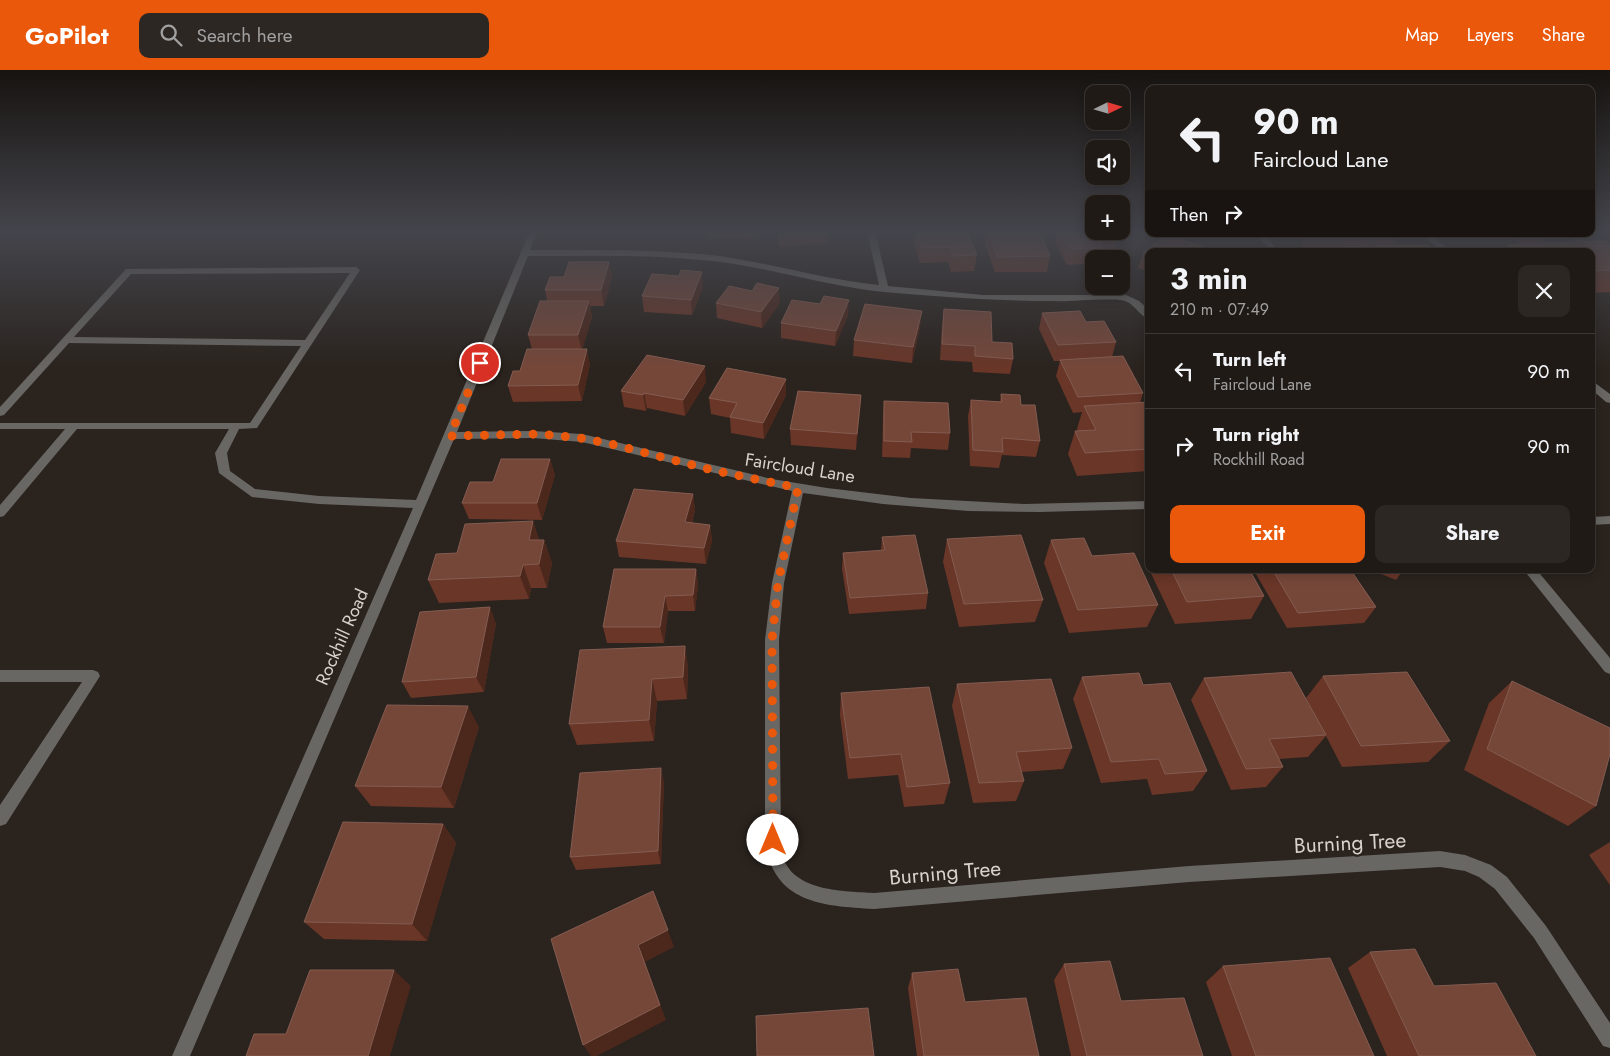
<!DOCTYPE html>
<meta charset="utf-8">
<style>
:root{--surface:#201a16;--page:#2d2723;--text:#f1f3f6;--muted:#a2a1a1;--line:#3d3835;--accent:#ea580c}
body{margin:0;font-family:Jost,sans-serif;background:var(--page);color:var(--text);height:100vh;display:flex;flex-direction:column;font-size:19px;white-space:nowrap}
*{box-sizing:border-box;margin:0}
p{font-size:16px;color:var(--muted)}
.icon{flex:none;width:28px;height:28px;fill:none;stroke:currentColor;stroke-width:2;stroke-linecap:round;stroke-linejoin:round}
.map{position:relative;flex:1;overflow:hidden}
.panel{position:absolute;left:1145px;top:178px;width:450px;height:325px;display:flex;flex-direction:column;background:var(--surface);border-radius:10px;box-shadow:0 2px 12px #0003,0 0 0 1px var(--line)}
.panel>*{flex:none}
.top-card{position:absolute;left:1145px;top:15px;width:450px;height:152px;border-radius:10px;box-shadow:0 2px 12px #0003,0 0 0 1px var(--line);background:#201a16;color:var(--text);overflow:hidden}
.needle{width:32px;rotate:85deg}
.fabs{position:absolute;left:1085px;top:15px;display:grid;gap:10px}
.fabs a{display:grid;place-items:center;width:45px;height:45px;border-radius:10px;background:var(--surface);box-shadow:0 2px 12px #0003,0 0 0 1px var(--line);font-size:25px}
.pin{position:absolute;display:grid;place-items:center;width:42px;height:42px;color:#fff;margin:-21px;border:2px solid #fff;border-radius:50%;box-shadow:0 1px 5px #0007}
.me{position:absolute;width:55px;margin:-28px;rotate:0deg;stroke-linejoin:round;filter:drop-shadow(0 0 4px #0008)}
.turn{display:flex;align-items:center;gap:18px;height:105px;padding:0 25px;font-size:22px}
.turn .icon{width:65px;height:65px;stroke-width:2.5}
.turn b{display:block;font-size:35px;line-height:42px}
.then{display:flex;align-items:center;height:48px;padding:0 25px;background:#0003;gap:10px;font-size:19px}
.round{display:grid;place-items:center;flex:none;width:52px;height:52px;border-radius:10px;background:var(--page)}
.overview{display:flex;align-items:center;justify-content:space-between;height:85px;padding:0 25px}
h1{font-size:30px;font-weight:700;line-height:38px}
.cta{display:flex;gap:10px;margin-top:auto;padding:10px 25px}
.cta a{flex:1;height:58px;border-radius:10px;background:var(--accent);color:#fff;font-size:20px;font-weight:700;line-height:58px;text-align:center}
.cta a+a{background:var(--page);color:var(--text)}
ul{padding:0;list-style:none}
li{display:flex;align-items:center;gap:15px;height:75px;padding:0 25px;border-top:1px solid var(--line)}
li div{flex:1}
li b{display:block;font-size:19px}
li em{font-style:normal}
header{display:flex;align-items:center;gap:30px;box-sizing:border-box;height:70px;padding:0 25px;background:var(--accent);color:#fff}
header strong{font-size:24px}
nav{display:flex;gap:28px;margin-inline-start:auto;font-size:18px}
.search{width:350px;height:45px;background:var(--page);display:flex;align-items:center;gap:12px;box-sizing:border-box;padding:0 18px;border-radius:10px;color:var(--muted);font-size:19px}
.map>svg:first-child{display:block}
.lines{fill:none;stroke-linecap:round;stroke-linejoin:round}
.minor{fill:#696763;fill-rule:evenodd}
.wall{fill:#693628}
.shaded-wall{fill:#4b271c}
.building{fill:#754739;stroke:#845c51}
.route{stroke:#ea580c;stroke-width:9;stroke-dasharray:0 16.2}
.labels{text-anchor:middle;stroke-width:4.5;stroke-linejoin:round;paint-order:stroke}
.street-label{font-size:18px;fill:#d7d2ce;stroke:#2a231e}
.near-street-label{font-size:21px;fill:#d7d2ce;stroke:#2a231e}
</style>
<header>
<strong>GoPilot</strong>
<div class="search"><svg class="icon" aria-label="search" viewBox="0 0 24 24"><circle cx="10" cy="10" r="6"/><path d="M15 15l6 6"/></svg>Search here</div>
<nav><a>Map</a><a>Layers</a><a>Share</a></nav>
</header>
<div class="map">
<svg width="1610" height="986" viewBox="0 0 1610 986">
<rect width="100%" height="100%" fill="#2a231e"/>
<g class="lines">
<!-- minor -->
<path class="minor" d="M 530,161 L 538,161 L 530,180 C 587,180 645,179 702,184 C 761,190 819,209 879,215 L 867,161 L 875,161 L 888,216 L 983,225 L 1126,225 L 1139,231 L 1149,240 L 1149,249 C 1139,246 1135,234 1125,231 C 1113,227 1069,232 1053,231 C 997,231 940,227 884,222 C 823,216 763,195 702,190 C 644,184 586,186 528,186 L 457,362 L 533,361 L 582,364 L 772,409 L 827,418 L 911,428 L 1024,434 L 1149,431 L 1149,439 L 1040,442 L 968,441 L 883,434 L 803,423 L 784,513 L 779,570 L 781,771 C 782,776 782,782 783,787 C 794,822 845,821 874,823 L 1189,796 L 1440,781 L 1465,785 L 1491,795 L 1507,807 L 1546,856 L 1610,953 L 1610,978 L 1603,976 L 1534,868 L 1495,819 L 1479,807 L 1465,801 L 1440,797 L 1189,812 L 874,839 C 822,836 773,833 765,771 L 765,570 L 772,513 L 792,421 L 582,372 L 533,368 L 454,369 L 190,986 L 172,986 L 413,438 L 319,434 L 252,427 L 219,403 L 215,383 L 229,359 L 77,359 L 4,446 L 0,447 L 0,435 L 65,359 L 0,359 L 0,353 L 250,353 L 301,276 L 69,273 L 4,345 L 0,346 L 0,337 L 126,199 L 356,197 L 360,200 L 257,358 L 239,359 L 227,383 L 230,401 L 255,419 L 319,426 L 416,430 ZM 350,203 L 305,270 L 74,267 L 131,204 Z
M 1256,164 L 1264,164 L 1279,181 L 1271,181 Z
M 1421,164 L 1430,164 L 1451,181 L 1442,181 Z
M 1567,164 L 1576,164 L 1610,190 L 1610,197 Z
M 1591,310 L 1610,324 L 1610,333 L 1606,332 L 1591,319 Z
M 1610,446 L 1610,454 L 1591,455 L 1591,447 Z
M 1523,499 L 1536,499 L 1610,588 L 1610,604 L 1605,602 Z
M 0,600 L 93,600 L 98,602 L 100,606 L 6,754 L 0,756 L 0,735 L 82,612 L 0,612 Z"/>
</g>
<!-- wall -->
<path class="wall" d="M 708,161 L 759,161 L 759,169 L 709,168 Z
M 778,161 L 829,161 L 828,174 L 779,176 Z
M 915,161 L 967,161 L 977,185 L 974,201 L 951,202 L 948,192 L 920,193 L 914,172 Z
M 987,161 L 1040,161 L 1050,186 L 1047,202 L 995,202 L 985,174 Z
M 1057,161 L 1094,161 L 1118,170 L 1114,185 L 1101,186 L 1100,189 L 1094,189 L 1094,193 L 1067,195 L 1055,172 Z
M 1298,164 L 1400,164 L 1393,176 L 1433,181 L 1373,181 L 1374,179 L 1369,180 L 1371,181 L 1304,181 L 1300,177 L 1304,169 Z
M 1484,164 L 1559,164 L 1557,167 L 1545,167 L 1541,174 L 1610,175 L 1610,222 L 1591,223 L 1591,181 L 1505,181 L 1508,175 L 1521,174 L 1514,168 L 1491,169 Z
M 1149,181 L 1149,202 L 1138,198 L 1143,183 Z
M 612,207 L 604,236 L 590,236 L 592,247 L 582,279 L 590,294 L 582,331 L 513,332 L 508,316 L 520,301 L 532,279 L 528,265 L 547,231 L 545,220 Z
M 703,217 L 692,245 L 644,242 L 642,226 Z
M 716,233 L 780,233 L 762,258 L 717,248 Z
M 944,239 L 992,272 L 1013,289 L 1010,304 L 973,302 L 972,292 L 940,290 L 942,255 Z
M 1042,243 L 1086,252 L 1116,272 L 1112,287 L 1143,323 L 1140,333 L 1149,332 L 1149,401 L 1077,406 L 1068,384 L 1075,361 L 1078,361 L 1077,359 L 1082,342 L 1073,343 L 1056,306 L 1060,291 L 1054,291 L 1039,259 Z
M 848,245 L 835,276 L 781,268 L 781,253 Z
M 920,257 L 912,293 L 853,286 L 854,270 Z
M 706,312 L 685,346 L 647,338 L 646,341 L 624,337 L 621,321 Z
M 1001,324 L 1021,335 L 1040,371 L 1036,387 L 1002,385 L 999,398 L 970,396 L 968,346 L 971,330 L 1000,332 Z
M 786,325 L 764,369 L 731,363 L 730,348 L 711,344 L 709,328 Z
M 861,325 L 856,380 L 791,375 L 790,359 Z
M 884,331 L 950,363 L 948,380 L 911,378 L 910,388 L 882,387 L 883,347 Z
M 550,389 L 555,405 L 542,450 L 469,449 L 462,433 L 493,412 Z
M 693,424 L 695,440 L 692,453 L 710,455 L 712,471 L 706,494 L 619,487 L 616,471 Z
M 533,451 L 539,470 L 544,470 L 552,493 L 547,518 L 531,518 L 529,529 L 439,533 L 428,510 L 457,483 Z
M 882,467 L 928,523 L 926,539 L 849,544 L 842,499 L 843,483 L 881,481 Z
M 947,469 L 1043,530 L 1035,552 L 959,557 L 943,492 Z
M 1051,470 L 1092,486 L 1158,535 L 1147,557 L 1069,563 L 1044,493 Z
M 696,499 L 698,515 L 695,541 L 668,541 L 664,573 L 607,573 L 603,557 Z
M 1149,499 L 1249,499 L 1264,526 L 1251,549 L 1175,554 Z
M 1259,499 L 1350,499 L 1376,537 L 1364,553 L 1287,558 L 1256,504 Z
M 1369,499 L 1404,499 L 1396,510 Z
M 496,553 L 484,622 L 411,628 L 402,612 Z
M 685,576 L 688,598 L 687,629 L 657,631 L 654,671 L 577,675 L 569,654 Z
M 1323,606 L 1450,671 L 1428,692 L 1342,697 L 1326,666 L 1308,687 L 1279,689 L 1283,697 L 1266,717 L 1231,720 L 1191,630 L 1204,608 L 1323,660 L 1306,628 Z
M 1082,607 L 1143,615 L 1207,701 L 1193,721 L 1152,725 L 1147,709 L 1101,713 L 1073,629 Z
M 1512,611 L 1596,736 L 1568,756 L 1464,700 L 1489,633 Z
M 957,614 L 1072,678 L 1063,699 L 1021,702 L 1024,711 L 1016,731 L 973,733 L 952,636 Z
M 841,623 L 950,713 L 944,734 L 904,737 L 898,705 L 848,709 L 840,645 Z
M 479,657 L 454,738 L 371,736 L 355,716 Z
M 664,712 L 661,794 L 576,800 L 570,787 Z
M 443,754 L 456,773 L 427,871 L 324,869 L 304,852 Z
M 1610,772 L 1610,815 L 1589,785 Z
M 1370,882 L 1536,986 L 1387,986 L 1348,898 Z
M 1064,894 L 1121,931 L 1203,986 L 1071,986 L 1054,910 Z
M 1223,896 L 1374,986 L 1232,986 L 1206,912 Z
M 912,903 L 965,932 L 1039,986 L 917,986 L 908,918 Z"/>
<!-- shaded-wall -->
<path class="shaded-wall" d="M 609,192 L 612,207 L 604,236 L 601,220 Z
M 702,202 L 703,217 L 692,245 L 691,230 Z
M 779,218 L 780,233 L 762,258 L 761,242 Z
M 849,230 L 848,245 L 835,276 L 836,261 Z
M 589,231 L 592,247 L 582,281 L 578,265 Z
M 922,241 L 920,257 L 912,293 L 913,277 Z
M 587,279 L 590,294 L 582,331 L 578,315 Z
M 705,296 L 706,312 L 685,346 L 683,330 Z
M 786,309 L 786,325 L 764,369 L 763,353 Z
M 644,323 L 647,338 L 646,341 L 643,325 Z
M 861,325 L 860,341 L 856,380 L 857,364 Z
M 550,389 L 555,405 L 542,450 L 537,433 Z
M 693,424 L 695,440 L 687,468 L 685,452 Z
M 533,451 L 540,474 L 529,470 Z
M 710,455 L 712,471 L 706,494 L 704,478 Z
M 544,470 L 552,493 L 547,518 L 539,494 Z
M 523,495 L 531,518 L 529,529 L 520,506 Z
M 696,499 L 698,515 L 695,541 L 693,525 Z
M 665,526 L 668,541 L 664,573 L 660,557 Z
M 490,537 L 496,553 L 484,622 L 476,607 Z
M 685,576 L 688,598 L 687,629 L 683,607 Z
M 652,609 L 657,631 L 654,671 L 649,650 Z
M 468,636 L 479,657 L 454,738 L 441,717 Z
M 661,698 L 664,712 L 661,794 L 658,781 Z
M 443,754 L 456,773 L 427,871 L 412,854 Z
M 668,860 L 674,877 L 645,892 L 666,950 L 597,986 L 591,986 L 583,975 L 638,875 Z
M 394,900 L 411,916 L 390,986 L 368,986 Z"/>
<!-- building -->
<path class="building" d="M 916,161 L 967,161 L 977,185 L 953,186 L 950,177 L 922,178 Z
M 988,161 L 1040,161 L 1050,186 L 998,187 Z
M 1060,161 L 1112,161 L 1118,170 L 1099,171 L 1103,178 L 1071,179 Z
M 1167,164 L 1214,181 L 1149,181 L 1149,185 L 1143,183 Z
M 1605,171 L 1610,175 L 1610,200 L 1591,201 L 1591,181 L 1516,181 L 1508,175 Z
M 1427,175 L 1433,181 L 1380,181 L 1375,176 Z
M 1366,176 L 1371,181 L 1318,181 L 1315,178 Z
M 569,192 L 609,192 L 601,220 L 545,220 L 550,207 L 564,207 Z
M 681,200 L 702,202 L 691,230 L 642,226 L 652,204 L 679,206 Z
M 757,213 L 779,218 L 761,242 L 716,233 L 729,216 L 752,221 Z
M 824,226 L 849,230 L 836,261 L 781,253 L 792,230 L 820,234 Z
M 540,231 L 589,231 L 578,265 L 528,265 Z
M 865,234 L 922,241 L 913,277 L 854,270 Z
M 944,239 L 991,242 L 992,272 L 1012,273 L 1013,289 L 975,286 L 975,276 L 942,274 Z
M 1080,241 L 1086,252 L 1104,251 L 1116,272 L 1058,275 L 1042,243 Z
M 527,279 L 587,279 L 578,315 L 508,316 L 513,301 L 520,301 Z
M 647,285 L 705,296 L 683,330 L 644,323 L 643,325 L 621,321 Z
M 1123,286 L 1143,323 L 1078,327 L 1060,290 Z
M 727,298 L 786,309 L 763,353 L 730,347 L 737,333 L 709,328 Z
M 798,321 L 861,325 L 857,364 L 790,359 Z
M 1001,324 L 1020,325 L 1021,335 L 1035,335 L 1040,371 L 1002,368 L 1003,382 L 973,380 L 971,330 L 1002,332 Z
M 884,331 L 948,333 L 950,363 L 911,362 L 912,372 L 884,371 Z
M 1149,332 L 1149,379 L 1085,383 L 1075,361 L 1096,360 L 1084,336 Z
M 501,389 L 550,389 L 537,433 L 462,433 L 470,412 L 493,412 Z
M 634,419 L 693,424 L 685,452 L 710,455 L 704,478 L 616,471 Z
M 533,451 L 529,470 L 544,470 L 539,494 L 523,495 L 520,506 L 428,510 L 436,484 L 457,483 L 465,454 Z
M 915,465 L 928,523 L 850,528 L 843,483 L 885,480 L 882,467 Z
M 1021,465 L 1043,530 L 964,534 L 947,469 Z
M 1084,468 L 1092,486 L 1134,483 L 1158,535 L 1078,540 L 1051,470 Z
M 614,499 L 696,499 L 693,525 L 665,526 L 660,557 L 603,557 Z
M 1171,499 L 1249,499 L 1264,526 L 1187,532 Z
M 1272,499 L 1350,499 L 1376,537 L 1298,543 Z
M 490,537 L 476,607 L 402,612 L 420,542 Z
M 685,576 L 683,607 L 652,609 L 649,650 L 569,654 L 580,580 Z
M 1291,602 L 1326,665 L 1269,669 L 1283,697 L 1246,699 L 1204,608 Z
M 1407,602 L 1450,671 L 1361,676 L 1323,606 Z
M 1139,603 L 1143,615 L 1170,613 L 1207,701 L 1165,704 L 1159,689 L 1111,692 L 1082,607 Z
M 1051,609 L 1072,678 L 1016,682 L 1024,711 L 979,713 L 957,614 Z
M 1512,611 L 1610,658 L 1610,684 L 1596,736 L 1487,679 Z
M 929,617 L 950,713 L 907,717 L 901,684 L 850,688 L 841,623 Z
M 387,635 L 468,636 L 441,717 L 355,716 Z
M 661,698 L 658,781 L 570,787 L 580,703 Z
M 343,752 L 443,754 L 412,854 L 304,852 Z
M 653,821 L 668,860 L 638,875 L 660,935 L 583,975 L 551,869 Z
M 1415,879 L 1434,916 L 1496,913 L 1536,986 L 1419,986 L 1370,882 Z
M 1330,888 L 1374,986 L 1256,986 L 1223,896 Z
M 1110,891 L 1121,931 L 1184,928 L 1203,986 L 1087,986 L 1064,894 Z
M 958,899 L 965,932 L 1026,928 L 1039,986 L 924,986 L 912,903 Z
M 310,900 L 394,900 L 368,986 L 246,986 L 254,964 L 286,964 Z
M 868,938 L 874,986 L 757,986 L 756,946 Z"/>
<!-- sky -->
<linearGradient id="sky" x2="0" y2="1"><stop stop-color="#171310"/><stop offset="0.54" stop-color="#44454c"/><stop offset="1" stop-color="#44454c" stop-opacity="0"/></linearGradient>
<rect width="1610" height="299" fill="url(#sky)"/>
<g class="lines">
<!-- route -->
<path class="route" d="M 480,293 L 450,366 L 540,364 L 580,368 L 611,374 L 712,400 L 798,418 L 778,513 L 772,570 L 773,770"/>
</g>
<g class="labels">
<!-- street labels -->
<g class="street-label">
<text transform="translate(800 398) rotate(9)" y="6">Faircloud Lane</text>
<text transform="translate(342 567) rotate(-66)" y="6">Rockhill Road</text>
</g>
<!-- near-street labels -->
<g class="near-street-label">
<text transform="translate(1350 773) rotate(-3)" y="7">Burning Tree</text>
<text transform="translate(945 803) rotate(-5)" y="7">Burning Tree</text>
</g>
</g>
</svg>
<div class="fabs">
<a><svg class="needle" viewBox="-14 -14 28 28"><path d="M0-13l5 13h-10z" fill="#e53935"/><path d="M0 13l5-13h-10z" fill="#a2a1a1"/></svg></a>
<a><svg class="icon" aria-label="sound" viewBox="0 0 24 24"><path d="M4 9h4l5-4v14l-5-4H4zM17 9q2 3 0 6"/></svg></a>
<a>+</a>
<a>−</a>
</div>
<div class="pin" style="left:480px;top:293px;background:#d93025"><svg class="icon" aria-label="arrive" viewBox="0 0 24 24"><path d="M6 21V4h12l-3 4 3 4H6"/></svg></div>
<svg class="me" style="left:773px;top:770px" viewBox="-20 -20 40 40"><circle r="19" fill="#fff"/><path d="M0-13L10 11 0 6-10 11z" fill="#ea580c"/></svg>
<div class="top-card">
<div class="turn"><svg class="icon" aria-label="left" viewBox="0 0 24 24"><path d="M17 20v-9H6M10 6l-5 5 5 5"/></svg><div><b>90 m</b>Faircloud Lane</div></div>
<div class="then">Then<svg class="icon" aria-label="right" viewBox="0 0 24 24"><path d="M7 20v-9h11M14 6l5 5-5 5"/></svg></div>
</div>
<section class="panel">
<div class="overview"><div><h1>3 min</h1><p>210 m · 07:49</p></div><a class="round"><svg class="icon" aria-label="close" viewBox="0 0 24 24"><path d="M6 6l12 12M18 6L6 18"/></svg></a></div>
<ul>
<li><svg class="icon" aria-label="left" viewBox="0 0 24 24"><path d="M17 20v-9H6M10 6l-5 5 5 5"/></svg><div><b>Turn left</b><p>Faircloud Lane</p></div><em>90 m</em></li>
<li><svg class="icon" aria-label="right" viewBox="0 0 24 24"><path d="M7 20v-9h11M14 6l5 5-5 5"/></svg><div><b>Turn right</b><p>Rockhill Road</p></div><em>90 m</em></li>
</ul>
<div class="cta"><a>Exit</a><a>Share</a></div>
</section>
</div>
